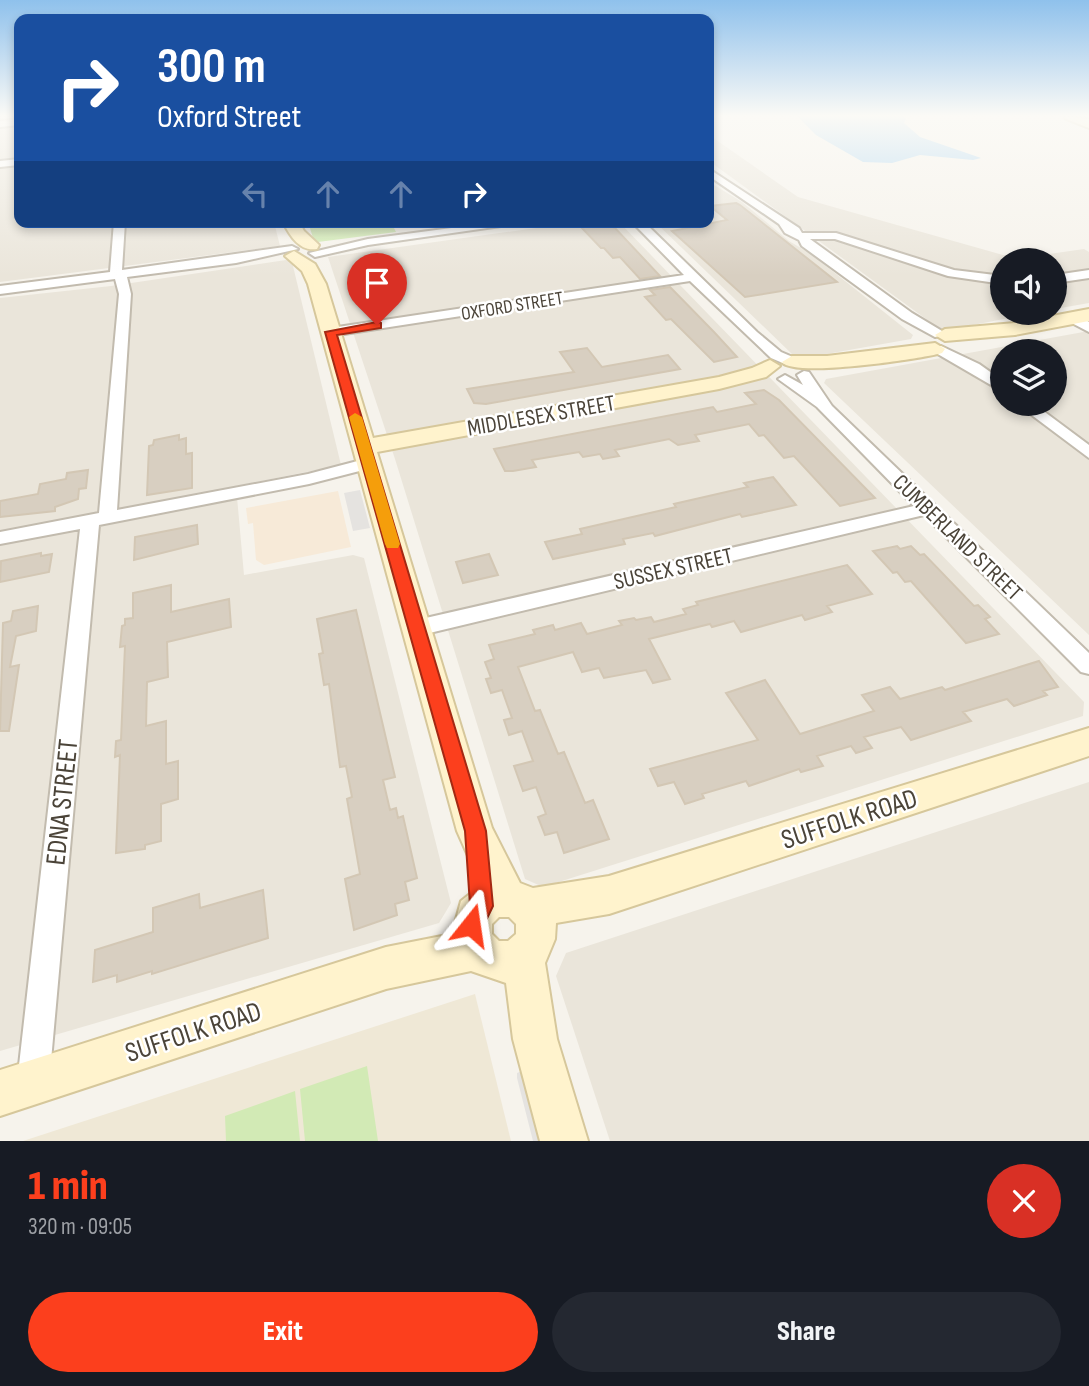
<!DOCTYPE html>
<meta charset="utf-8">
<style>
:root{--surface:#171b24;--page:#242831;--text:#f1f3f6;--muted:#9ea1a6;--accent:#fc3f1d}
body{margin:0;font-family:"Sofia Sans Condensed",sans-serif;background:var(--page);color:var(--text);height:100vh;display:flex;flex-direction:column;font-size:26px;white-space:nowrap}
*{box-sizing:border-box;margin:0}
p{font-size:23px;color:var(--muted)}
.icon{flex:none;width:38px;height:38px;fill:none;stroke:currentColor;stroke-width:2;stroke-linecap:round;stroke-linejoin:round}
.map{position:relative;height:1141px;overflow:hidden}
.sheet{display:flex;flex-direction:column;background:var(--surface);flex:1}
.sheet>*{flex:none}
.guide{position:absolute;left:14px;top:14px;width:700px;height:214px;border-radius:14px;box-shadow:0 4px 10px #0003;background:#1a4fa0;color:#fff;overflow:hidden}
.controls{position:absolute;left:990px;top:248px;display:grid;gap:14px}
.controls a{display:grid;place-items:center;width:77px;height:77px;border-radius:50%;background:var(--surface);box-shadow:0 4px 10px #0003;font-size:35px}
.pin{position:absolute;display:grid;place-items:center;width:60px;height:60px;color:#fff;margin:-72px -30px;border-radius:50% 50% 50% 0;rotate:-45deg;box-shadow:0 0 7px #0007}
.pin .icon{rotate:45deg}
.me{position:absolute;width:77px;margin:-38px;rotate:15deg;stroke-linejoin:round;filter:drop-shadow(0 0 5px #0008)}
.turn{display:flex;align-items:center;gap:24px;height:147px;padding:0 28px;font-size:32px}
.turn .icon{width:91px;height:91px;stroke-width:2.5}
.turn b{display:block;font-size:49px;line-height:60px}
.lanes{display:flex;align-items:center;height:66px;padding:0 28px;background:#0003;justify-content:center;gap:35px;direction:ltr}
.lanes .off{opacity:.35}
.round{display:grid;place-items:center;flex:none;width:74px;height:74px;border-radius:37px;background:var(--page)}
.head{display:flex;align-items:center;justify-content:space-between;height:119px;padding:0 28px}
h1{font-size:42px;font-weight:800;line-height:52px;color:var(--accent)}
.action{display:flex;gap:14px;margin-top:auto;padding:14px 28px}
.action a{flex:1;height:80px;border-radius:42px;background:var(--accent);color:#fff;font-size:28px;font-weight:800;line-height:80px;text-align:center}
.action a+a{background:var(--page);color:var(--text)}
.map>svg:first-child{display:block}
.residential{fill:#eae5da;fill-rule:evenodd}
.commercial{fill:#f7ead8}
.education{fill:#efe8d6}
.green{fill:#d2eab5}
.parking{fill:#e5e3e0}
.water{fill:#a9d4f2}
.building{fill:#d8cfc1;stroke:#d3c7b4;stroke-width:2}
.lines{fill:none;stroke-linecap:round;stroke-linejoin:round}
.street-casing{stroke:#c2bbae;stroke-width:4}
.secondary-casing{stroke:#d6c79b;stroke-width:4}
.street{fill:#fff;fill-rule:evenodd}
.secondary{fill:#fff3cd;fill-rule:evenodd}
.route{fill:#fc3f1d;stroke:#a42913;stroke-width:2}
.slow{fill:#f59e0b}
.labels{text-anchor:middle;stroke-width:5;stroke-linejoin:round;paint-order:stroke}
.far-street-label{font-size:19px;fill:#4b4439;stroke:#fff}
.street-label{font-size:23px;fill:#4b4439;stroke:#fff}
.near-street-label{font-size:28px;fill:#4b4439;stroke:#fff}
</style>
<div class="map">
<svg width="1089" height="1141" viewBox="0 0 1089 1141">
<rect width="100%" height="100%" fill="#f6f3ec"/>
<!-- residential -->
<path class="residential" d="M 0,116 L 19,116 L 19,222 L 274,222 L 280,246 L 0,282 Z
M 709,135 L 798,197 L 1003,255 L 1042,255 L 1084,249 L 1089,252 L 1089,303 L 1055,309 L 1055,261 L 1003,261 L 1003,313 L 1034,313 L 947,330 L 937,327 L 709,161 Z
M 709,182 L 742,202 L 789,241 L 811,254 L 913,335 L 911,339 L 804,358 L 793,355 L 655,222 L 709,222 Z
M 579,222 L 619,222 L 1084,702 L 1083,716 L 543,887 L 525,879 L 395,459 L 328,257 Z
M 286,260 L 292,262 L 341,465 L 236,486 L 244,575 L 353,555 L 364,558 L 451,903 L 439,923 L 0,1051 L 0,298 L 111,286 Z
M 1089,331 L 1089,635 L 824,383 L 826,379 ZM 1003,352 L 1055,352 L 1055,404 L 1003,404 Z
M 1089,782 L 1089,1141 L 610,1141 L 556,976 L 566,953 Z"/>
<!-- commercial -->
<path class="commercial" d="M 338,491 L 351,547 L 264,565 L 256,560 L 253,523 L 248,524 L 246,508 Z"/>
<!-- education -->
<path class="education" d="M 475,994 L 511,1141 L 23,1141 Z"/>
<!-- green -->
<path class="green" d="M 308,222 L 391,222 L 396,232 L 318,242 L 314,241 Z
M 367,1066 L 378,1141 L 305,1141 L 300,1089 Z
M 295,1091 L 300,1141 L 226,1141 L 225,1116 Z"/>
<!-- parking -->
<path class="parking" d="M 360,490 L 370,528 L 353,531 L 344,493 Z
M 525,1070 L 545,1141 L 533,1141 L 517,1078 L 517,1073 Z"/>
<!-- water -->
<path class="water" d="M 797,116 L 902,116 L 906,118 L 904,123 L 920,137 L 981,158 L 973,160 L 920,155 L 892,163 L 863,162 L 816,135 Z"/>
<!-- building -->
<path class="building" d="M 736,203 L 740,205 L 837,282 L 745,297 L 672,231 L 727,220 L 710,206 Z
M 605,223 L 615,228 L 660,276 L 640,279 L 620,257 L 613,258 L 604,248 L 601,248 L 580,226 Z
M 670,287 L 714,332 L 737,357 L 714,362 L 671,319 L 666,320 L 645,297 L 655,295 L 650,290 Z
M 587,348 L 602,367 L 668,355 L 680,369 L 486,404 L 474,403 L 467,389 L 574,372 L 560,352 Z
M 764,390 L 779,400 L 875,498 L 840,506 L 794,456 L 784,458 L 764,435 L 759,436 L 749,424 L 695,435 L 699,441 L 678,445 L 669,439 L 615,450 L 619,456 L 603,459 L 600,454 L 583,457 L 579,452 L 532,460 L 536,467 L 513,471 L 505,471 L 494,449 L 713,407 L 717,412 L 756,404 L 745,393 Z
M 179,435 L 179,440 L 186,438 L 186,454 L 192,453 L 192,488 L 147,495 L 149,446 L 153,445 L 154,440 Z
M 88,470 L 86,488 L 79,489 L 78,499 L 55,507 L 55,511 L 0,517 L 0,501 L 38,494 L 40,484 L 66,479 L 67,473 Z
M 773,477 L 796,505 L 742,517 L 740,514 L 655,536 L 653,533 L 623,539 L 625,544 L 553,559 L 545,542 L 582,534 L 580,529 L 676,507 L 674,504 L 748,487 L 744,483 Z
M 197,525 L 198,544 L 134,560 L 135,537 Z
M 897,546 L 900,549 L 911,546 L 920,555 L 924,554 L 974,606 L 978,605 L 990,617 L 985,619 L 999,634 L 966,643 L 911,581 L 905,582 L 897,572 L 893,573 L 873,551 Z
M 41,553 L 41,556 L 52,554 L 49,572 L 0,582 L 1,561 Z
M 489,554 L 498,575 L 463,583 L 456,562 Z
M 847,565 L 872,594 L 827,606 L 832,612 L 805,620 L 802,615 L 741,632 L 734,621 L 712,627 L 710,624 L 649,639 L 670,679 L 653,683 L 646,670 L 604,678 L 599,668 L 582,672 L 573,652 L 518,667 L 535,711 L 540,710 L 558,754 L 564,752 L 585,803 L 593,800 L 609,839 L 564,853 L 557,832 L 545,835 L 538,817 L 546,814 L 536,787 L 523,791 L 514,766 L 533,761 L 522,731 L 509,735 L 504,720 L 512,718 L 502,690 L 491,693 L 486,679 L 491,678 L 485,662 L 494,659 L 489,645 L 535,634 L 533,630 L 553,625 L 555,630 L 581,623 L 587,634 L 622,625 L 619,621 L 634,618 L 636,620 L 651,617 L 654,622 L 686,614 L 683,609 L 698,605 L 696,602 Z
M 171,585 L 171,612 L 229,599 L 231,627 L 167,642 L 168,677 L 147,682 L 146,726 L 166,721 L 166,764 L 178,761 L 178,799 L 161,804 L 161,841 L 145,845 L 145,849 L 116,853 L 120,755 L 115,757 L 116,741 L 121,740 L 125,646 L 120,647 L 122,626 L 125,625 L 125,619 L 133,618 L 133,593 Z
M 38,606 L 36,631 L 16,636 L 10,667 L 19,665 L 9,731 L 0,731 L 3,623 L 11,621 L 13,611 Z
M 356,610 L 395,777 L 383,780 L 390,810 L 396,808 L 398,818 L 403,816 L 417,878 L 405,882 L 409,900 L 395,904 L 397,915 L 354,930 L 345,879 L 360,874 L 347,799 L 352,797 L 346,766 L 340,767 L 329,684 L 324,685 L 319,654 L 323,653 L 317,619 Z
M 1039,661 L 1058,687 L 1043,691 L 1047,695 L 1014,706 L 1007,699 L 963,712 L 971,721 L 911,740 L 901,727 L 864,737 L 872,748 L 856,753 L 851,746 L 817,756 L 823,766 L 801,772 L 799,769 L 749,786 L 746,781 L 702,794 L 704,798 L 685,804 L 674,782 L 658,786 L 650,769 L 758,740 L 726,693 L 765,680 L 800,734 L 874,711 L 862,695 L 890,687 L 900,699 L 942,687 L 945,690 Z
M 263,890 L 268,938 L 152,974 L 152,971 L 117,982 L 117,975 L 93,982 L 95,950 L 153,932 L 153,908 L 199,894 L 200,908 Z"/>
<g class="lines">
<!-- street casing -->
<g class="street-casing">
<path id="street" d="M 19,119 L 19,125 L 0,127 L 0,121 Z
M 19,159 L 19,165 L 0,167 L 0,161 Z
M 709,169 L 799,228 L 802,233 L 836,233 L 954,270 L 1003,276 L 1003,284 L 948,276 L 835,239 L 810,239 L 912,313 L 947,334 L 935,337 L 902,319 L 802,246 L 799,240 L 785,233 L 779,224 L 709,176 Z
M 114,222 L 125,222 L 122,270 L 292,246 L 298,249 L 236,263 L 127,277 L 131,294 L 117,510 L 308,474 L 369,458 L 377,463 L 375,467 L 309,484 L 99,525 L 49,1083 L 44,1094 L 33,1099 L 22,1094 L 17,1083 L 80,529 L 0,544 L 0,532 L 99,513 L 119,294 L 115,279 L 0,294 L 0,286 L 110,272 Z
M 497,222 L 530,222 L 368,245 L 315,257 L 309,253 L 368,239 Z
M 632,222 L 644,222 L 757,332 L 781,352 L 795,358 L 795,364 L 785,364 L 771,358 L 690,281 L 331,336 L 324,332 L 331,328 L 684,275 Z
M 1089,270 L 1089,278 L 1055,283 L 1055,275 Z
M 1068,315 L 1078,315 L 1089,322 L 1089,332 L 1068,321 Z
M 941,346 L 979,364 L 1003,381 L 1003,392 L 936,353 L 936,347 Z
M 804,371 L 809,372 L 832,406 L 1089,653 L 1089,674 L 1081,672 L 924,515 L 417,636 L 410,633 L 407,628 L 410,623 L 417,620 L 914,506 L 817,407 L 778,379 L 785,375 L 803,385 L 797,375 Z
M 1017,404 L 1034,404 L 1089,445 L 1089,458 Z"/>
</g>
<!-- secondary casing -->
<g class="secondary-casing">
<path id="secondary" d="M 1064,116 L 1089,119 L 1089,128 L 1066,119 Z
M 283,222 L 299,222 L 304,231 L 319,245 L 317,249 C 300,252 290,236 283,222 Z
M 294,251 L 315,264 L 326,284 L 373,438 L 719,377 L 752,368 L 770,360 L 780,366 L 766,377 L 719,389 L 377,452 L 492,828 L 520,883 L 533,888 L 609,876 L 1089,728 L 1089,756 L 609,914 L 556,923 L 555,939 L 545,963 L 557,1039 L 588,1141 L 540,1141 L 513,1039 L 506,983 L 471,971 L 386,989 L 0,1116 L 0,1070 L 386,947 L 452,934 L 461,901 L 481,885 L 457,831 L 308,284 L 302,271 L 285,256 ZM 499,917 L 509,917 L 516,924 L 516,934 L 508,941 L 499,941 L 492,934 L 492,924 Z
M 1089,309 L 1089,321 L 1015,335 L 945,341 L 935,335 L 945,329 L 1015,323 Z
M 935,343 L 945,349 L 942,353 C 920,359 793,378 782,362 L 792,356 L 827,356 Z"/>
</g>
<!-- street -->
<use href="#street" class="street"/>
<!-- secondary -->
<use href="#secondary" class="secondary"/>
</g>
<!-- sky -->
<linearGradient id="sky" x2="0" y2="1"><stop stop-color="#8fc1ec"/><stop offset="0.42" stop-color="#fbfaf6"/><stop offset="1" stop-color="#fbfaf6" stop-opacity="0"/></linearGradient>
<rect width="1089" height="276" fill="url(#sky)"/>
<!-- route -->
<path class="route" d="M 377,322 L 381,323 L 381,328 L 337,335 L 486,831 L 493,906 L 480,933 L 471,936 L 463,933 L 460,925 L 470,905 L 465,831 L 325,332 Z"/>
<!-- slow -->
<path class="slow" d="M 355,413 L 362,417 L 400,544 L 398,548 L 387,548 L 385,544 L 349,417 Z"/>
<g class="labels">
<!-- far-street labels -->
<g class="far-street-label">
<text transform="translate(512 305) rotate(-9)" y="7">OXFORD STREET</text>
</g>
<!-- street labels -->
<g class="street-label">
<text transform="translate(541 415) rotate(-10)" y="8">MIDDLESEX STREET</text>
<text transform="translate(958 537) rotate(44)" y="8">CUMBERLAND STREET</text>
<text transform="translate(673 568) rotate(-13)" y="8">SUSSEX STREET</text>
</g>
<!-- near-street labels -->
<g class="near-street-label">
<text transform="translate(61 802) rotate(-84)" y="10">EDNA STREET</text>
<text transform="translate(849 818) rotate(-18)" y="10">SUFFOLK ROAD</text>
<text transform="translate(193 1031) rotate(-18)" y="10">SUFFOLK ROAD</text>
</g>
</g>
</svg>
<div class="controls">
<a><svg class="icon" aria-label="sound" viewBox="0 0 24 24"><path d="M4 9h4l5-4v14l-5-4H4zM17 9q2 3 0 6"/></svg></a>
<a><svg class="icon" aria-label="layers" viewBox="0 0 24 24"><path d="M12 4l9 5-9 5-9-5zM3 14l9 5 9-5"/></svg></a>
</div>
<div class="pin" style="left:377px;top:325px;background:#d93025"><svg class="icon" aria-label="arrive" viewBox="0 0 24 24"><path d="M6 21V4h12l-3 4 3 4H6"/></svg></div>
<svg class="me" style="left:471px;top:925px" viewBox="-20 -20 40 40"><path d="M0-17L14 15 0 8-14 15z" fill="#fc3f1d" stroke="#fff" stroke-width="4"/></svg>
<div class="guide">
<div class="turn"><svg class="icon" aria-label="right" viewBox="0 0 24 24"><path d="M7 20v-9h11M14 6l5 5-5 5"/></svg><div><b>300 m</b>Oxford Street</div></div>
<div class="lanes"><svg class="icon off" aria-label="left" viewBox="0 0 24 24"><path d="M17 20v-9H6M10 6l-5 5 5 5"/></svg><svg class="icon off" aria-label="ahead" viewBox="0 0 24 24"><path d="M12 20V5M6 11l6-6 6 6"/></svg><svg class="icon off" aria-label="ahead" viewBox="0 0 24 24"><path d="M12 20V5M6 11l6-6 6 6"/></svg><svg class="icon" aria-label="right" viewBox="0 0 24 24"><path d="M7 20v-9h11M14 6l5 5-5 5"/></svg></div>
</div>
</div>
<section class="sheet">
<div class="head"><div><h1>1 min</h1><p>320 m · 09:05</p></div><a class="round" style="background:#d93025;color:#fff"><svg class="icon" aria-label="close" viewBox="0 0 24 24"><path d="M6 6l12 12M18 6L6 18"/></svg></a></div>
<div class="action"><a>Exit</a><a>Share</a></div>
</section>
